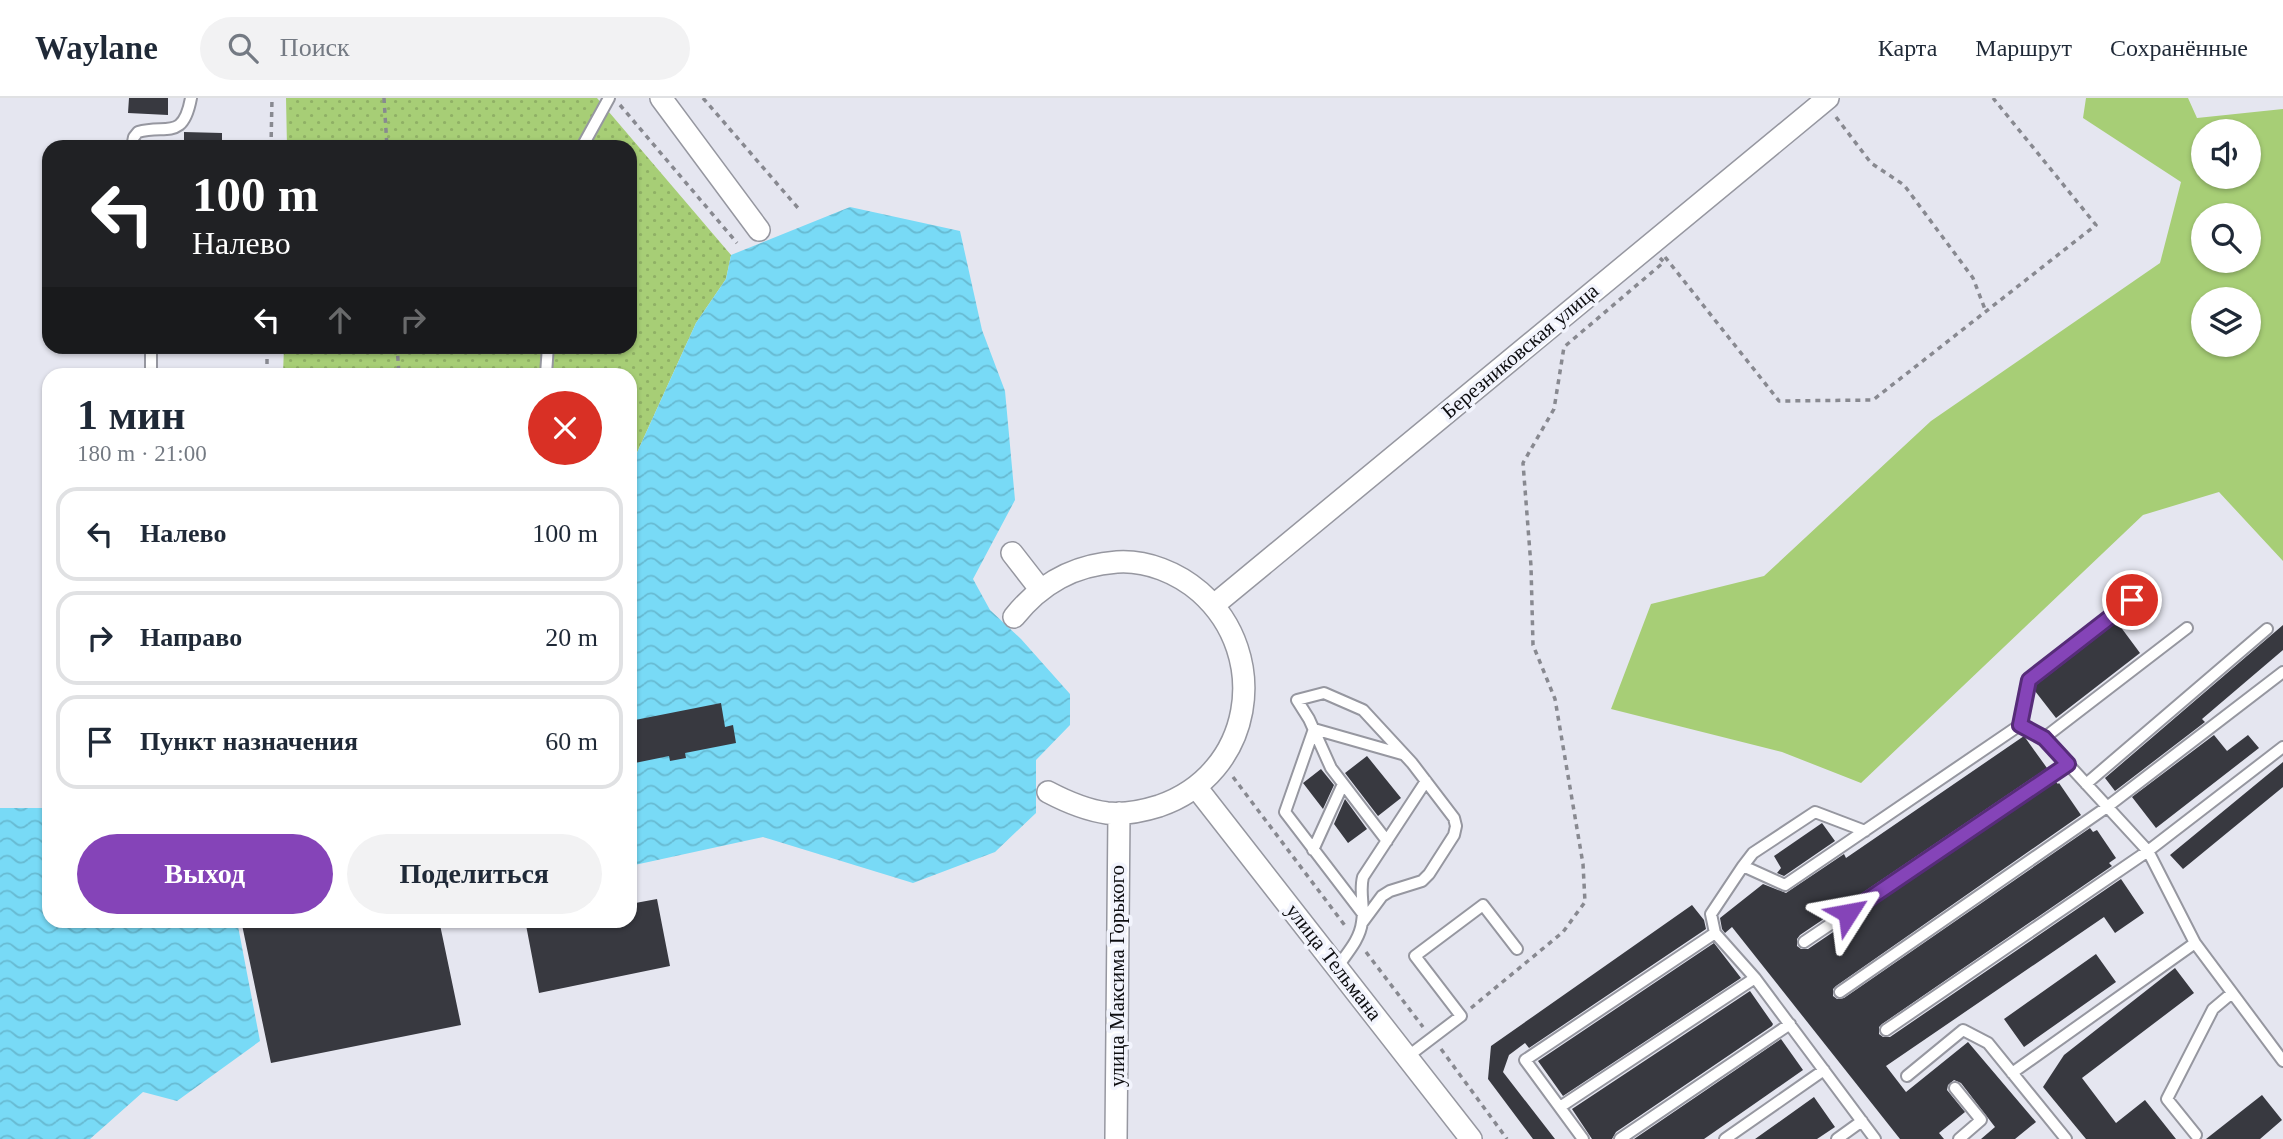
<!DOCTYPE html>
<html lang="ru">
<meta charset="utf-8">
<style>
:root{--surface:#fff;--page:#f2f2f3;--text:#1f2937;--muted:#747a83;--line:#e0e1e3;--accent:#8544b8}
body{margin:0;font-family:"Times New Roman",serif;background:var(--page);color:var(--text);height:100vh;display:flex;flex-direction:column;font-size:26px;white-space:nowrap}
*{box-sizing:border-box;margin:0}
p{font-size:23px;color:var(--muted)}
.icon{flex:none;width:38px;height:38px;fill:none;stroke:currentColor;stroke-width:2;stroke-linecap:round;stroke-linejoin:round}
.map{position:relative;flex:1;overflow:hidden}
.details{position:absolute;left:42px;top:270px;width:595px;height:560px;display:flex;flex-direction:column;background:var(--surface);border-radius:21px;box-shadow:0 2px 5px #0004}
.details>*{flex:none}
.top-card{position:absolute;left:42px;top:42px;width:595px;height:214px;border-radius:21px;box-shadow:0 2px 5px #0004;background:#202124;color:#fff;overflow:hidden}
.fabs{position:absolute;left:2191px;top:21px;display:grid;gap:14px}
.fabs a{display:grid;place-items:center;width:70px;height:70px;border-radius:50%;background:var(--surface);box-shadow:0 2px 5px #0004;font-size:35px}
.pin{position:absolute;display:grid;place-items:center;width:60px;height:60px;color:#fff;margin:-30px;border:4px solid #fff;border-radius:50%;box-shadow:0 2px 7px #0007}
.me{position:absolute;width:77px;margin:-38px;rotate:56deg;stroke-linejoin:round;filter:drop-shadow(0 0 5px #0008)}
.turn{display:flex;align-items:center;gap:24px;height:147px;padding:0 35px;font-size:32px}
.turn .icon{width:91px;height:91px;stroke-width:2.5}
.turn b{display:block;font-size:49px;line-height:60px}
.lanes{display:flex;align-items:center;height:66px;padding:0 35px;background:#0003;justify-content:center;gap:35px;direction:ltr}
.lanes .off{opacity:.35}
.round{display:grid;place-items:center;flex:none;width:74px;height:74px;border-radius:37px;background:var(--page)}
.head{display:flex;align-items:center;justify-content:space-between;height:119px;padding:0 35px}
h1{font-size:42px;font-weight:800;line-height:52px}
.primary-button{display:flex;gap:14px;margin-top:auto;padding:14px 35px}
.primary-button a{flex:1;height:80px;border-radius:42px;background:var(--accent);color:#fff;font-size:28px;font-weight:800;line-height:80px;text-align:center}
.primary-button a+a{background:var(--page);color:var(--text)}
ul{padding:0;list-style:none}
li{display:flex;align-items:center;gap:21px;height:94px;margin:0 14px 10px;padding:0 21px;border:4px solid var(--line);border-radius:21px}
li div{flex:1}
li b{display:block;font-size:26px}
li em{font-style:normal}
header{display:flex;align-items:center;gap:42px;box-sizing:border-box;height:98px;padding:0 35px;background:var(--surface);border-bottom:2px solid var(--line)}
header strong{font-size:33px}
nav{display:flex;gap:38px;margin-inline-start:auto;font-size:24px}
.search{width:490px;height:63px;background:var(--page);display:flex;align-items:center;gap:18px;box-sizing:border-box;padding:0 24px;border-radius:38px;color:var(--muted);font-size:26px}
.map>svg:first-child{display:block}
.grass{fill:#a7ce76;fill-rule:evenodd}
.park{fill:url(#park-dots)}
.water{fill:url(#water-waves)}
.building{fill:#383940}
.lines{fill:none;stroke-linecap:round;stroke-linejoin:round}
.service-casing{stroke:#9697a0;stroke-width:14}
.minor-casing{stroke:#9697a0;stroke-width:24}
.path{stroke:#888990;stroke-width:3.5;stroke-dasharray:5 5;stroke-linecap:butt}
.service{stroke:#fff;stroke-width:10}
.minor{stroke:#fff;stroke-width:21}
.route-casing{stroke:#562c78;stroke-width:18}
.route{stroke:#8544b8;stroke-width:12}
.labels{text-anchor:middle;stroke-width:7;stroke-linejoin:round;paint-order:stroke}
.street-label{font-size:21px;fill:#0d0d10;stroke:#f2f4fd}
</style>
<header>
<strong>Waylane</strong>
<div class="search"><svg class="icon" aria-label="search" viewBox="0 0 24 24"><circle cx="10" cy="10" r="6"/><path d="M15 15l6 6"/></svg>Поиск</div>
<nav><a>Карта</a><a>Маршрут</a><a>Сохранённые</a></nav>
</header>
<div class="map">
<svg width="2283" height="1041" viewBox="0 0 2283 1041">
<defs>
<pattern id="park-dots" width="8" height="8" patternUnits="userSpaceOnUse" patternTransform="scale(1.75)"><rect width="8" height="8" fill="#a7ce76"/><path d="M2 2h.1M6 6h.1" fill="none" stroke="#8fb065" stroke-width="1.8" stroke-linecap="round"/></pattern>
<pattern id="water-waves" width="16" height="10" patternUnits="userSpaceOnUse" patternTransform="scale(1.75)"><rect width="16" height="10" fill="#78daf6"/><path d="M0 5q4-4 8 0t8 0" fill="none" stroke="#67bad2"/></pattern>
</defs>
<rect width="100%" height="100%" fill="#e5e6f0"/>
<!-- grass -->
<path class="grass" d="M 2086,0 L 2188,0 L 2197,20 L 2283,11 L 2283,463 L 2219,394 L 2143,417 L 1861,685 L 1782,654 L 1611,611 L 1651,506 L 1764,478 L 1931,323 L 2160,165 L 2181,84 L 2083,20 ZM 2203,33 L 2249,33 L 2249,79 L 2203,79 ZM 2203,117 L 2249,117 L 2249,163 L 2203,163 ZM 2203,201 L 2249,201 L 2249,247 L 2203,247 Z"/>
<!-- park -->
<path class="park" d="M 286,0 L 597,0 L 731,157 L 726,181 L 696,225 L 630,370 L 630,276 L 283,276 L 284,249 L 630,248 L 630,49 L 287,49 Z"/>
<!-- water -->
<path class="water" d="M 850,109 L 960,133 L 982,232 L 1005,293 L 1015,402 L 973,481 L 990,512 L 1021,541 L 1070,596 L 1070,627 L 1036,662 L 1036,715 L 995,754 L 913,785 L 763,739 L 630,768 L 630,370 L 696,225 L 726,181 L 731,157 Z
M 0,710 L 49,710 L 49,822 L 237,823 L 260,943 L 177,1003 L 143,994 L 90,1041 L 0,1041 Z"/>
<!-- building -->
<path class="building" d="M 129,0 L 168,0 L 168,17 L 128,15 Z
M 184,34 L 222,35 L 222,49 L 184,49 Z
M 2117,524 L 2140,555 L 2056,620 L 2035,593 L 2036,587 Z
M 2283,527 L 2283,552 L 2202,621 L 2205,624 L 2115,693 L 2105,680 Z
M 721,605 L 725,629 L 733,627 L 736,645 L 685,655 L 686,660 L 670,663 L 669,658 L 630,666 L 630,623 Z
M 2214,637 L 2227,653 L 2248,637 L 2259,650 L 2156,730 L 2132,699 Z
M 2024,638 L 2047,670 L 1800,837 L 1797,841 L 1797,848 L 1801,851 L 1808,851 L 2056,684 L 2058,686 L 2059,685 L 2081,717 L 1836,888 L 1833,891 L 1833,898 L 1837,901 L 1844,900 L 2090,730 L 2093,734 L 2097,732 L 2116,760 L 2109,765 L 2112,768 L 1882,926 L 1879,929 L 1879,936 L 1883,939 L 1890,939 L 2121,781 L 2144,815 L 2115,835 L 2104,819 L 1886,968 L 1906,994 L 1968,944 L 2036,1024 L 2015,1041 L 1981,1041 L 1995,1029 L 1961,985 L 1954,982 L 1948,987 L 1947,992 L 1965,1014 L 1939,1035 L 1944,1041 L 1900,1041 L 1732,829 L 1725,835 L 1722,831 L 1720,820 L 1763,786 L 1786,795 L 1844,756 L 1846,760 Z
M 1367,658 L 1401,700 L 1378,718 L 1345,675 Z
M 2283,664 L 2283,689 L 2183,771 L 2170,757 Z
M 1321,671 L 1334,687 L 1323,711 L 1303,685 Z
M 1345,701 L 1367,731 L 1348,745 L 1334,726 Z
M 1822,725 L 1835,743 L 1784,778 L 1777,775 L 1781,770 L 1774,758 Z
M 657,801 L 670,868 L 539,895 L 526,827 L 549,822 L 630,822 L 630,806 Z
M 1692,807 L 1704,822 L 1706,831 L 1529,950 L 1525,945 L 1509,957 L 1503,974 L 1555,1041 L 1533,1041 L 1488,981 L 1491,948 Z
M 241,822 L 439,822 L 461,927 L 271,965 Z
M 1714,845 L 1741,880 L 1563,998 L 1538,963 Z
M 2096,856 L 2116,884 L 2024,949 L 2004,921 Z
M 2175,870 L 2194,895 L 2082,980 L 2116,1025 L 2145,1002 L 2176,1041 L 2086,1041 L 2043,989 L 2064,957 Z
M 1750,893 L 1773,926 L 1772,928 L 1616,1034 L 1612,1041 L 1592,1041 L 1572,1011 Z
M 1781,941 L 1803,972 L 1704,1041 L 1634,1041 Z
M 2262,997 L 2282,1022 L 2260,1041 L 2206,1041 Z
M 1814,999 L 1835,1029 L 1817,1041 L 1755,1041 Z"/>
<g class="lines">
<!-- service casing -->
<g class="service-casing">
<path id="service" d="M 132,49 L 134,39 L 138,34 C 167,26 183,43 191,0
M 582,49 L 609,0
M 151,276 L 151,248
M 546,276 L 548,248
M 2020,627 L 2029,582 L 2132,502
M 2044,640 L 2187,530
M 2086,686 L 2267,531
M 1313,752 L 1343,686
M 1743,768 L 1753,755 L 1815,714 L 1865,733
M 1363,816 L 1285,714 L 1314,631 L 1402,656
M 1362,825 L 1382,798 L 1390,793 L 1422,783 L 1429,776 L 1454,737 L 1456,728 L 1454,720 L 1412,665 L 1363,612 L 1324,595 L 1297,602 L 1309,621 L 1331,670 L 1387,743
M 1804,844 L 2068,666
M 1338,868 C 1348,854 1360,841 1362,824 C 1365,809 1359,794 1363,779 L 1426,683
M 1840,894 L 2107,709 L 2283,574
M 1886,932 L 2148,753 L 2283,649
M 1407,959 L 1461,918 L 1415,858 L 1483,807 L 1517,851
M 2012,975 L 2195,845
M 1907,978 L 1963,932 L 1988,945 L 2066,1041
M 1955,990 L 1981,1022 L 1959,1041
M 1560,1009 L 1755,880
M 2196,1037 L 2167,1001 L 2213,911 L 2232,895
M 1583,1041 L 1525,962 L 1715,835
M 1620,1041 L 1790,926
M 1725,1041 L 1824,972
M 1837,1041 L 1862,1023
M 1875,1041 L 1755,880 L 1715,835 L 1711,816 L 1743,768 L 1785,787 L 2020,627 L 2044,640 L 2148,753 L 2195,845 L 2283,963"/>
</g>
<!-- minor casing -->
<g class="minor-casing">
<path id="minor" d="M 661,0 L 759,132
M 1012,455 L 1040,491
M 1214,507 L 1828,0
M 1014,519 C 1041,485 1074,467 1117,464 C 1147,462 1178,475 1200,494 C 1272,558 1253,676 1159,708 C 1143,713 1125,717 1107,715 C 1085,712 1067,704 1048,694
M 1196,689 L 1471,1041
M 1116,1041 L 1119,715"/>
</g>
<!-- path -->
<path class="path" d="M 384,0 L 387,49
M 703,0 L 798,110
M 620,7 L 737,145
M 1836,19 L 1871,65 L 1904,87 L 1973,180 L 1986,214
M 271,49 L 272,0
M 1665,159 L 1779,303 L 1873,302 L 2096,127 L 1993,0
M 397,248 L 399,276
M 267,276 L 267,248
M 1233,679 L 1346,829
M 1366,854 L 1423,929
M 1471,910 L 1563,834 L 1585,804 L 1583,766 L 1555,601 L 1533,547 L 1531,468 L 1523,365 L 1554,311 L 1564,249 L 1664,164 L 1660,160
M 1441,951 L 1507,1041"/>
<!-- service -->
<use href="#service" class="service"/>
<!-- minor -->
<use href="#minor" class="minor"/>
</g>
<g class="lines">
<!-- route casing -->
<g class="route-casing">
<path id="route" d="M 1848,815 L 2068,666 L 2044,640 L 2020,627 L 2029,582 L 2132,502"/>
</g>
<!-- route -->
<use href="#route" class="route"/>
</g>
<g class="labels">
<!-- street labels -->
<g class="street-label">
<text transform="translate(1520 253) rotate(-40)" y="7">Березниковская улица</text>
<text transform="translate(1334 864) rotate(52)" y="7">улица Тельмана</text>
<text transform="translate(1117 878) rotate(-90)" y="7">улица Максима Горького</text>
</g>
</g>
</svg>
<div class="fabs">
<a><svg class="icon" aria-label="sound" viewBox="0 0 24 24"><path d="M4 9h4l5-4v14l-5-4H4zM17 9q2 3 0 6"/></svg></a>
<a><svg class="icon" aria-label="search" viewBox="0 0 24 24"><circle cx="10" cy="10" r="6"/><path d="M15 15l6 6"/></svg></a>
<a><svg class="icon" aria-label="layers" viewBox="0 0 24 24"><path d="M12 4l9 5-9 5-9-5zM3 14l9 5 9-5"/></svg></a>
</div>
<div class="pin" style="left:2132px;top:502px;background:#d93025"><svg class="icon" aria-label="arrive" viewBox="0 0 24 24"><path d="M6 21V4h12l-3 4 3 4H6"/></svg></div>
<svg class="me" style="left:1848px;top:815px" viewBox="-20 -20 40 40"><path d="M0-17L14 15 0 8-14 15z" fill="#8544b8" stroke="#fff" stroke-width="4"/></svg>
<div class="top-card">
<div class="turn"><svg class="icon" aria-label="left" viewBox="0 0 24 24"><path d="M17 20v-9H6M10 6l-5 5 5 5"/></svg><div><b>100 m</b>Налево</div></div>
<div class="lanes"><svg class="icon" aria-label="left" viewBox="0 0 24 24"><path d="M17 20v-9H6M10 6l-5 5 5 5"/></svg><svg class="icon off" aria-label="ahead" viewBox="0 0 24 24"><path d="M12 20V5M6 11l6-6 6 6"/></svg><svg class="icon off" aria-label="right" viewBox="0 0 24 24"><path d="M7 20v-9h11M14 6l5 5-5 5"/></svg></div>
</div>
<section class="details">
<div class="head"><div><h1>1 мин</h1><p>180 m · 21:00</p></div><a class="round" style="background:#d93025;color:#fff"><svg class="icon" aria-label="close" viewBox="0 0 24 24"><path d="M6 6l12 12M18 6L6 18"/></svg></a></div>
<ul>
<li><svg class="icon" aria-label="left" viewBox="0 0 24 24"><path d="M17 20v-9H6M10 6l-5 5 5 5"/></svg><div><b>Налево</b></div><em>100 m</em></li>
<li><svg class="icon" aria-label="right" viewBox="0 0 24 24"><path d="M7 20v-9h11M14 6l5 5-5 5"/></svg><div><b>Направо</b></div><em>20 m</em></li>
<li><svg class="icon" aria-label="arrive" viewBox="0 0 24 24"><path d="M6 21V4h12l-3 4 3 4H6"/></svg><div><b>Пункт назначения</b></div><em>60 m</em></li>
</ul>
<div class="primary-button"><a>Выход</a><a>Поделиться</a></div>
</section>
</div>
